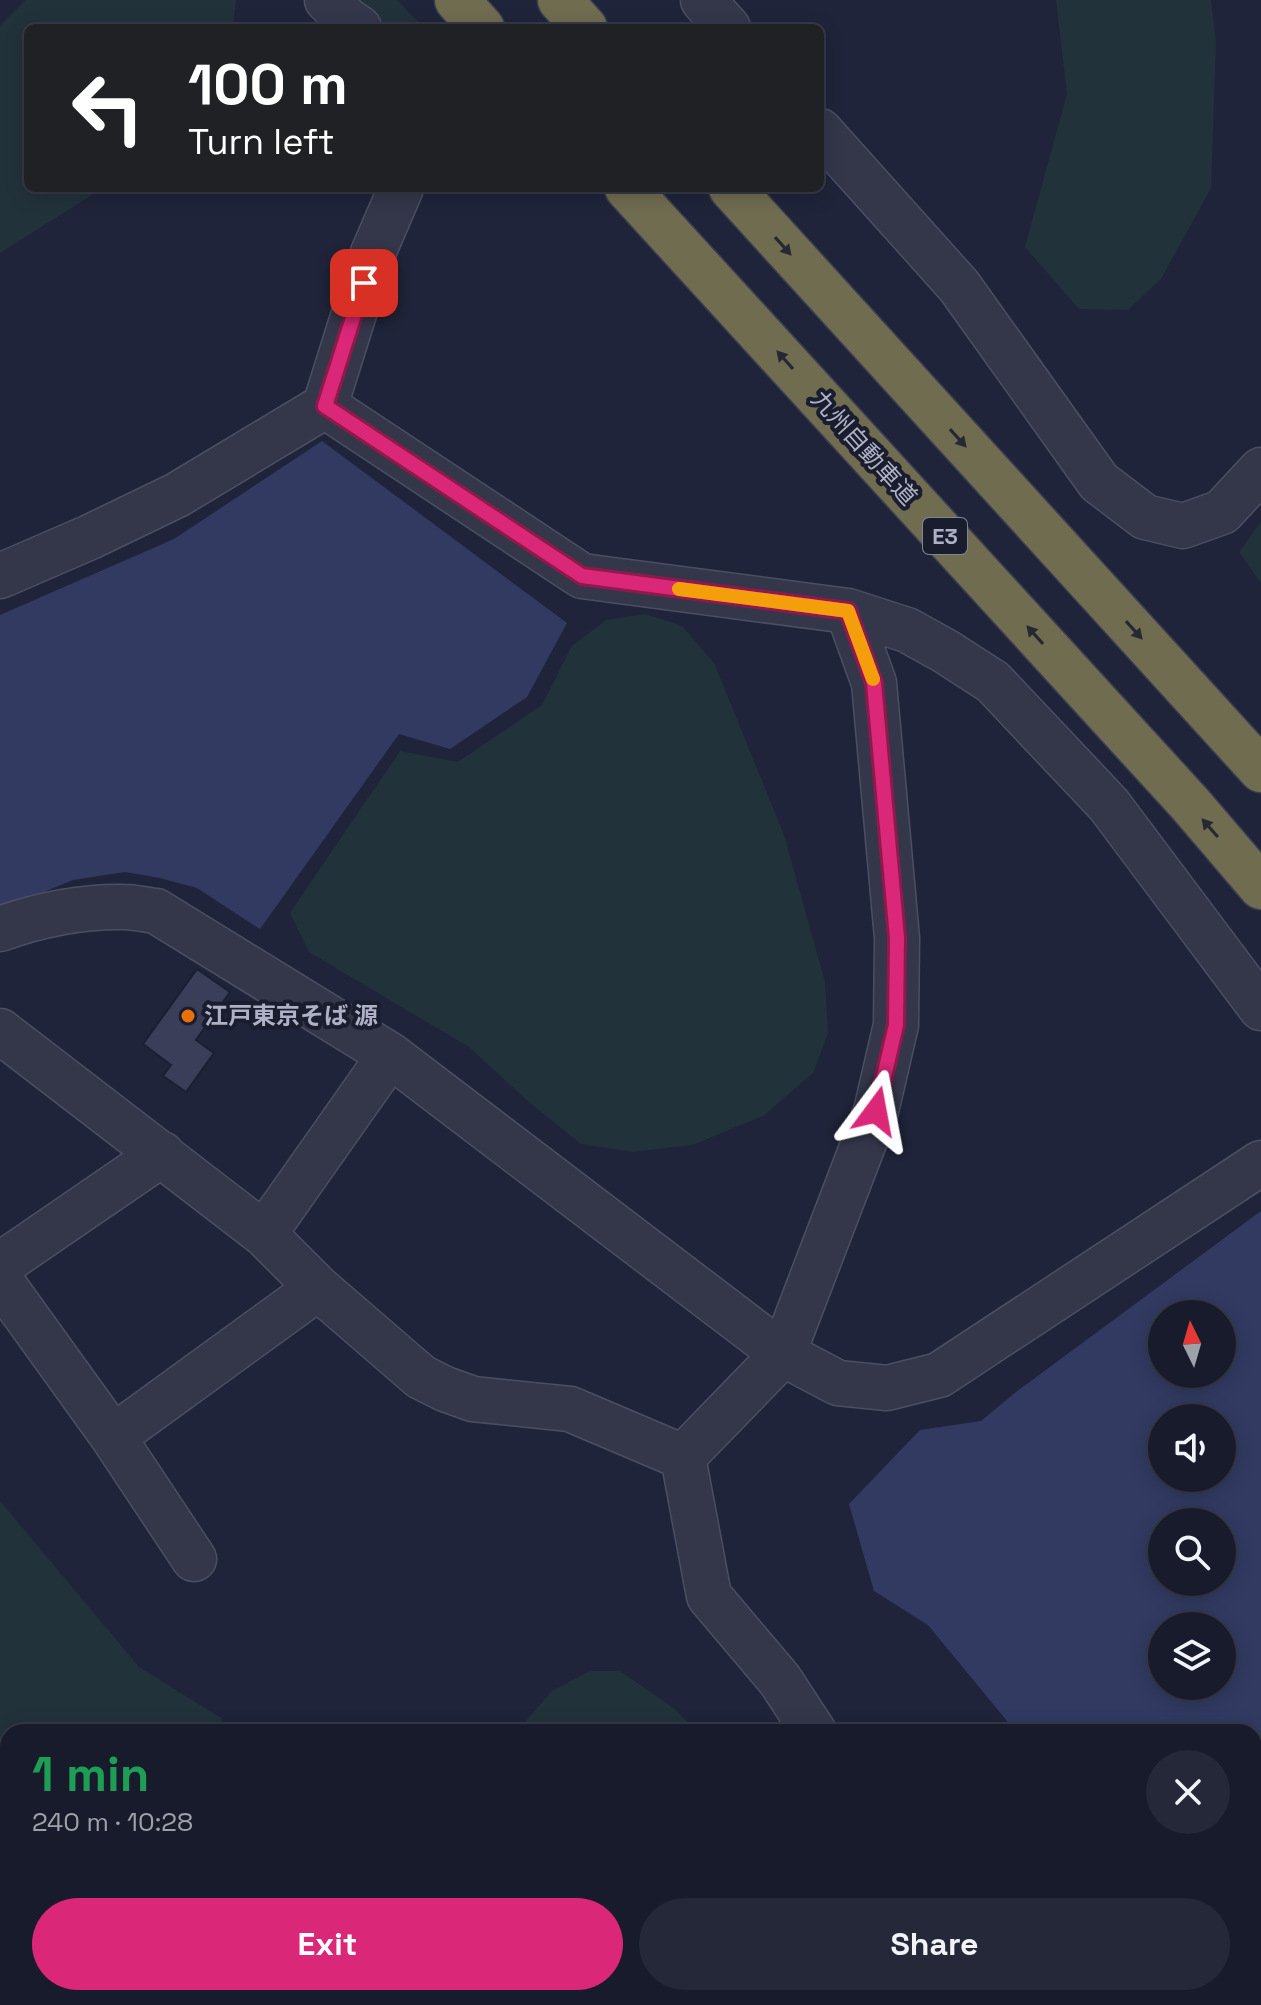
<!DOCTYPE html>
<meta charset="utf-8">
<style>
:root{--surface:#181b2c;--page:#252838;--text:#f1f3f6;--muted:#9fa1a9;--line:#363948;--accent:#db2777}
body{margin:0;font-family:"Space Grotesk","Noto Sans JP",sans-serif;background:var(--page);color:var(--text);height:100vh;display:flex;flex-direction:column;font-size:30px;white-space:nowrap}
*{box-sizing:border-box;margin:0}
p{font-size:26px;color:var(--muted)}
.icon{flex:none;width:44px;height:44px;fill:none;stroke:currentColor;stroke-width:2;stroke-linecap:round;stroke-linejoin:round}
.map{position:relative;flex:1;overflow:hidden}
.sheet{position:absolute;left:0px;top:1724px;width:1262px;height:282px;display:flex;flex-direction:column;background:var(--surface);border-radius:24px 24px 0 0;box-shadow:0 4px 20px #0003,0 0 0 2px var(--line)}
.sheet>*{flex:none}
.banner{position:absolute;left:24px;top:24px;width:800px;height:168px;border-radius:12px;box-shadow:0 4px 20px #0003,0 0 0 2px var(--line);background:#202124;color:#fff;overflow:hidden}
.needle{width:52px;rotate:355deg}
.tools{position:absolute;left:1148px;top:1300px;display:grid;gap:16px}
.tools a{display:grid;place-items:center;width:88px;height:88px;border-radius:50%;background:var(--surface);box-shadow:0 4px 20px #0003,0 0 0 2px var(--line);font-size:40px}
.pin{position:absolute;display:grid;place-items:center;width:68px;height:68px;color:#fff;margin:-34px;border-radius:16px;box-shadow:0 4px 12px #0006}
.me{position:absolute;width:88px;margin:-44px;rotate:13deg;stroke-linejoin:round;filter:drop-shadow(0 0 6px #0008)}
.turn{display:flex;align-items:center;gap:28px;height:168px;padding:0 32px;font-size:36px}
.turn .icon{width:104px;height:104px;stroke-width:2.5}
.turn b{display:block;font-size:56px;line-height:68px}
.round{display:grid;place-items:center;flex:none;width:84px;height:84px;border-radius:42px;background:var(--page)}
.head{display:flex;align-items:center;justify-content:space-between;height:136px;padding:0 32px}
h1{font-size:48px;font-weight:800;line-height:60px;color:#1e9e55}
.action{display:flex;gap:16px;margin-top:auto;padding:16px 32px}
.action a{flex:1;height:92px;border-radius:48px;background:var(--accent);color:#fff;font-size:32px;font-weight:800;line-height:92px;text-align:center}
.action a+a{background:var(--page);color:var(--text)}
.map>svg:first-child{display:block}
.green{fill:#22323b}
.water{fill:#323a62;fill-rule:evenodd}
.building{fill:#3a3e58;stroke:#1b1f31;stroke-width:2}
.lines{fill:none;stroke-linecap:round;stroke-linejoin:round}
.minor-casing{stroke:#4b4f62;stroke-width:47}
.highway-casing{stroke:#3b3f52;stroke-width:47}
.minor{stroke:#34374a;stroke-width:44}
.highway{stroke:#706c50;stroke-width:44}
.oneway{fill:#262933}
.route-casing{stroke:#8e194d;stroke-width:20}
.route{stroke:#db2777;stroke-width:14}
.slow{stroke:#f59e0b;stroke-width:14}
.food-dot{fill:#e8710a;stroke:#191d2e;stroke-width:3}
.labels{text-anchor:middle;stroke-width:8;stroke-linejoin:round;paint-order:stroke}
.shield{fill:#191d2e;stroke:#818598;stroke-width:2}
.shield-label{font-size:22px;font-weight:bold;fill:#aeb1c6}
.street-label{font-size:24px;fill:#aeb1c6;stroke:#191d2e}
.poi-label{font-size:24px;font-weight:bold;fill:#aeb1c6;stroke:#191d2e;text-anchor:start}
</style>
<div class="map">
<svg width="1261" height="2005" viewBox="0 0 1261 2005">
<rect width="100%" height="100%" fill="#20243a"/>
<!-- green -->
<path class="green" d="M 26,0 L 236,0 L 233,28 L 28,28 L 28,188 L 103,188 L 0,253 L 0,26 Z
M 336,0 L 397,0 L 424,28 L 358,28 Z
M 1056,0 L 1211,0 L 1216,43 L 1211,188 L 1161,279 L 1128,310 L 1079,309 L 1025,247 L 1067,94 Z
M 1261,522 L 1261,583 L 1239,552 Z
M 645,614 L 682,626 L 714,663 L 784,835 L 825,982 L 828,1033 L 813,1073 L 763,1116 L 692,1145 L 633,1152 L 581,1144 L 530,1103 L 469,1047 L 309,952 L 290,913 L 400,751 L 458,762 L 542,705 L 572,646 L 606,620 Z
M 0,1501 L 139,1667 L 221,1718 L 225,1732 L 8,1732 L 8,1800 L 0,1800 Z
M 590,1671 L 620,1671 L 675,1709 L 696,1732 L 516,1732 L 552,1691 Z
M 360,1998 L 656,1998 L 648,2005 L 362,2005 Z"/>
<!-- water -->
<path class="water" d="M 322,441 L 567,623 L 527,697 L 450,749 L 399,734 L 260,929 L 197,888 L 160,878 L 125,872 L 73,880 L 0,910 L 0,615 L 174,539 Z
M 1261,1211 L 1261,1875 L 1254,1868 L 1254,1732 L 1016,1732 L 928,1625 L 874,1591 L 849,1504 L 920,1430 L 981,1421 L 1016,1392 ZM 1162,1314 L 1222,1314 L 1222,1374 L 1162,1374 ZM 1162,1418 L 1222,1418 L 1222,1478 L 1162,1478 ZM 1162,1522 L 1222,1522 L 1222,1582 L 1162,1582 ZM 1162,1626 L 1222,1626 L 1222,1686 L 1162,1686 Z"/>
<!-- building -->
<path class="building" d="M 197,969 L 230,992 L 196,1040 L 214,1053 L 186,1092 L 163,1076 L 171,1065 L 143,1044 Z"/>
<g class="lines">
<!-- minor casing -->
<g class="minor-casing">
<path id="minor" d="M 327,0 L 347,20 L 359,28
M 703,0 L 728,28
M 820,131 L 959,286 L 1099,482 L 1145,517 L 1183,526 L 1222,512 L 1261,470
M 325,406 L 582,576 L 848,611 L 907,630 L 945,651 L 993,682 L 1109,805 L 1261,1008
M 0,576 L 90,537 L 177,495 L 325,406 L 373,253 L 401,188
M 0,929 C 38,915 84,906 124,907 C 135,907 145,910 156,911 L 390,1055 L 783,1354 L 838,1383 L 887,1388 L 939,1375 L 1261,1163
M 0,1031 L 264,1234 L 318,1288 L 421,1377 L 445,1389 L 473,1399 L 570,1409 L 683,1457
M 264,1234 L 390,1055
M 0,1265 L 162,1154
M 0,1280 L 113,1437 L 318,1288
M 113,1437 L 194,1559
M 814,1732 L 780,1680 L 709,1596 L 683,1457 L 783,1354 L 876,1111 L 896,1025 L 897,938 L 874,683 L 848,611
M 1122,1998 L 1148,2005"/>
</g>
<!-- highway casing -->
<g class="highway-casing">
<path id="highway" d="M 457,0 L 482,28
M 560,0 L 585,28
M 627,188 L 1191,805 L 1261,887
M 731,188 L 1261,770
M 0,1894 L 8,1896
M 0,1930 L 8,1932
M 198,1998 L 210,2005
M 269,1998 L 282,2005"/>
</g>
<!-- minor -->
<use href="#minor" class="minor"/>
<!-- highway -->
<use href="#highway" class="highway"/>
</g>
<!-- one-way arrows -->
<defs><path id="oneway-solid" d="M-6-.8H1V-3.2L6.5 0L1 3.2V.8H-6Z" transform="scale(2)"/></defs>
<g class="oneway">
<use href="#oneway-solid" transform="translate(783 246) rotate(48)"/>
<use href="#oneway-solid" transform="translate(785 360) rotate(-132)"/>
<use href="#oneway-solid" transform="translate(958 438) rotate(48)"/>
<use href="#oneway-solid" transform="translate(1134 630) rotate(48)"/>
<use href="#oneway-solid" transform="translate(1035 635) rotate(-132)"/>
<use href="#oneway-solid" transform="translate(1210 828) rotate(-131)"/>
</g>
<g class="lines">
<!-- route casing -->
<g class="route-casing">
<path id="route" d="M 364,283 L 325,406 L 582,576 L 848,611 L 874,683 L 897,938 L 896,1025 L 876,1111"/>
</g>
<!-- route -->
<use href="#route" class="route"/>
<!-- slow -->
<path class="slow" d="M 679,589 L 848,611 L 873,679"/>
</g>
<!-- markers -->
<circle class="food-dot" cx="188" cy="1016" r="8"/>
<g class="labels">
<!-- shield labels -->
<rect class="shield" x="923" y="518" width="44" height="36" rx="6"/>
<g class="shield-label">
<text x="945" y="544">E3</text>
</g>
<!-- street labels -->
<g class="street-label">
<text transform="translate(864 448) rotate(48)" y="8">九州自動車道</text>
</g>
<!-- poi labels -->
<g class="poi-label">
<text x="204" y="1024">江戸東京そば 源</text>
</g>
</g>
</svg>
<div class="tools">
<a><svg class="needle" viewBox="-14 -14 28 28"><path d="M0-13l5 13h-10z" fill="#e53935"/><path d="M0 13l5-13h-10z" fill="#9fa1a9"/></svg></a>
<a><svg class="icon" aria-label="sound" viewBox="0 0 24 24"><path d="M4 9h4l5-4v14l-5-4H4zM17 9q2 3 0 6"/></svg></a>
<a><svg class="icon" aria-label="search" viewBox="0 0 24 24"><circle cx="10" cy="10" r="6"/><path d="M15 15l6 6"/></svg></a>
<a><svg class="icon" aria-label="layers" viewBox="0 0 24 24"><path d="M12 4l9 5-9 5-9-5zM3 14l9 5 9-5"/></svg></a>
</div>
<div class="pin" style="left:364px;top:283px;background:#d93025"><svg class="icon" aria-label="arrive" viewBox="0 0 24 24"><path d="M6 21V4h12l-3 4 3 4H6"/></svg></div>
<svg class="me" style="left:876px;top:1111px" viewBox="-20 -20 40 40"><path d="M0-17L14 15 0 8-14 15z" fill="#db2777" stroke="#fff" stroke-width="4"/></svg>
<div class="banner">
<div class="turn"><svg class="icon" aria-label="left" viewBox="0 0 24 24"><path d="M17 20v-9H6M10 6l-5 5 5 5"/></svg><div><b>100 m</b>Turn left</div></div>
</div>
<section class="sheet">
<div class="head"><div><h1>1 min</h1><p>240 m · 10:28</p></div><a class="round"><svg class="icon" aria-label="close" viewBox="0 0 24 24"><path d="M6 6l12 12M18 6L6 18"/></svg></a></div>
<div class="action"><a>Exit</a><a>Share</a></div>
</section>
</div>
